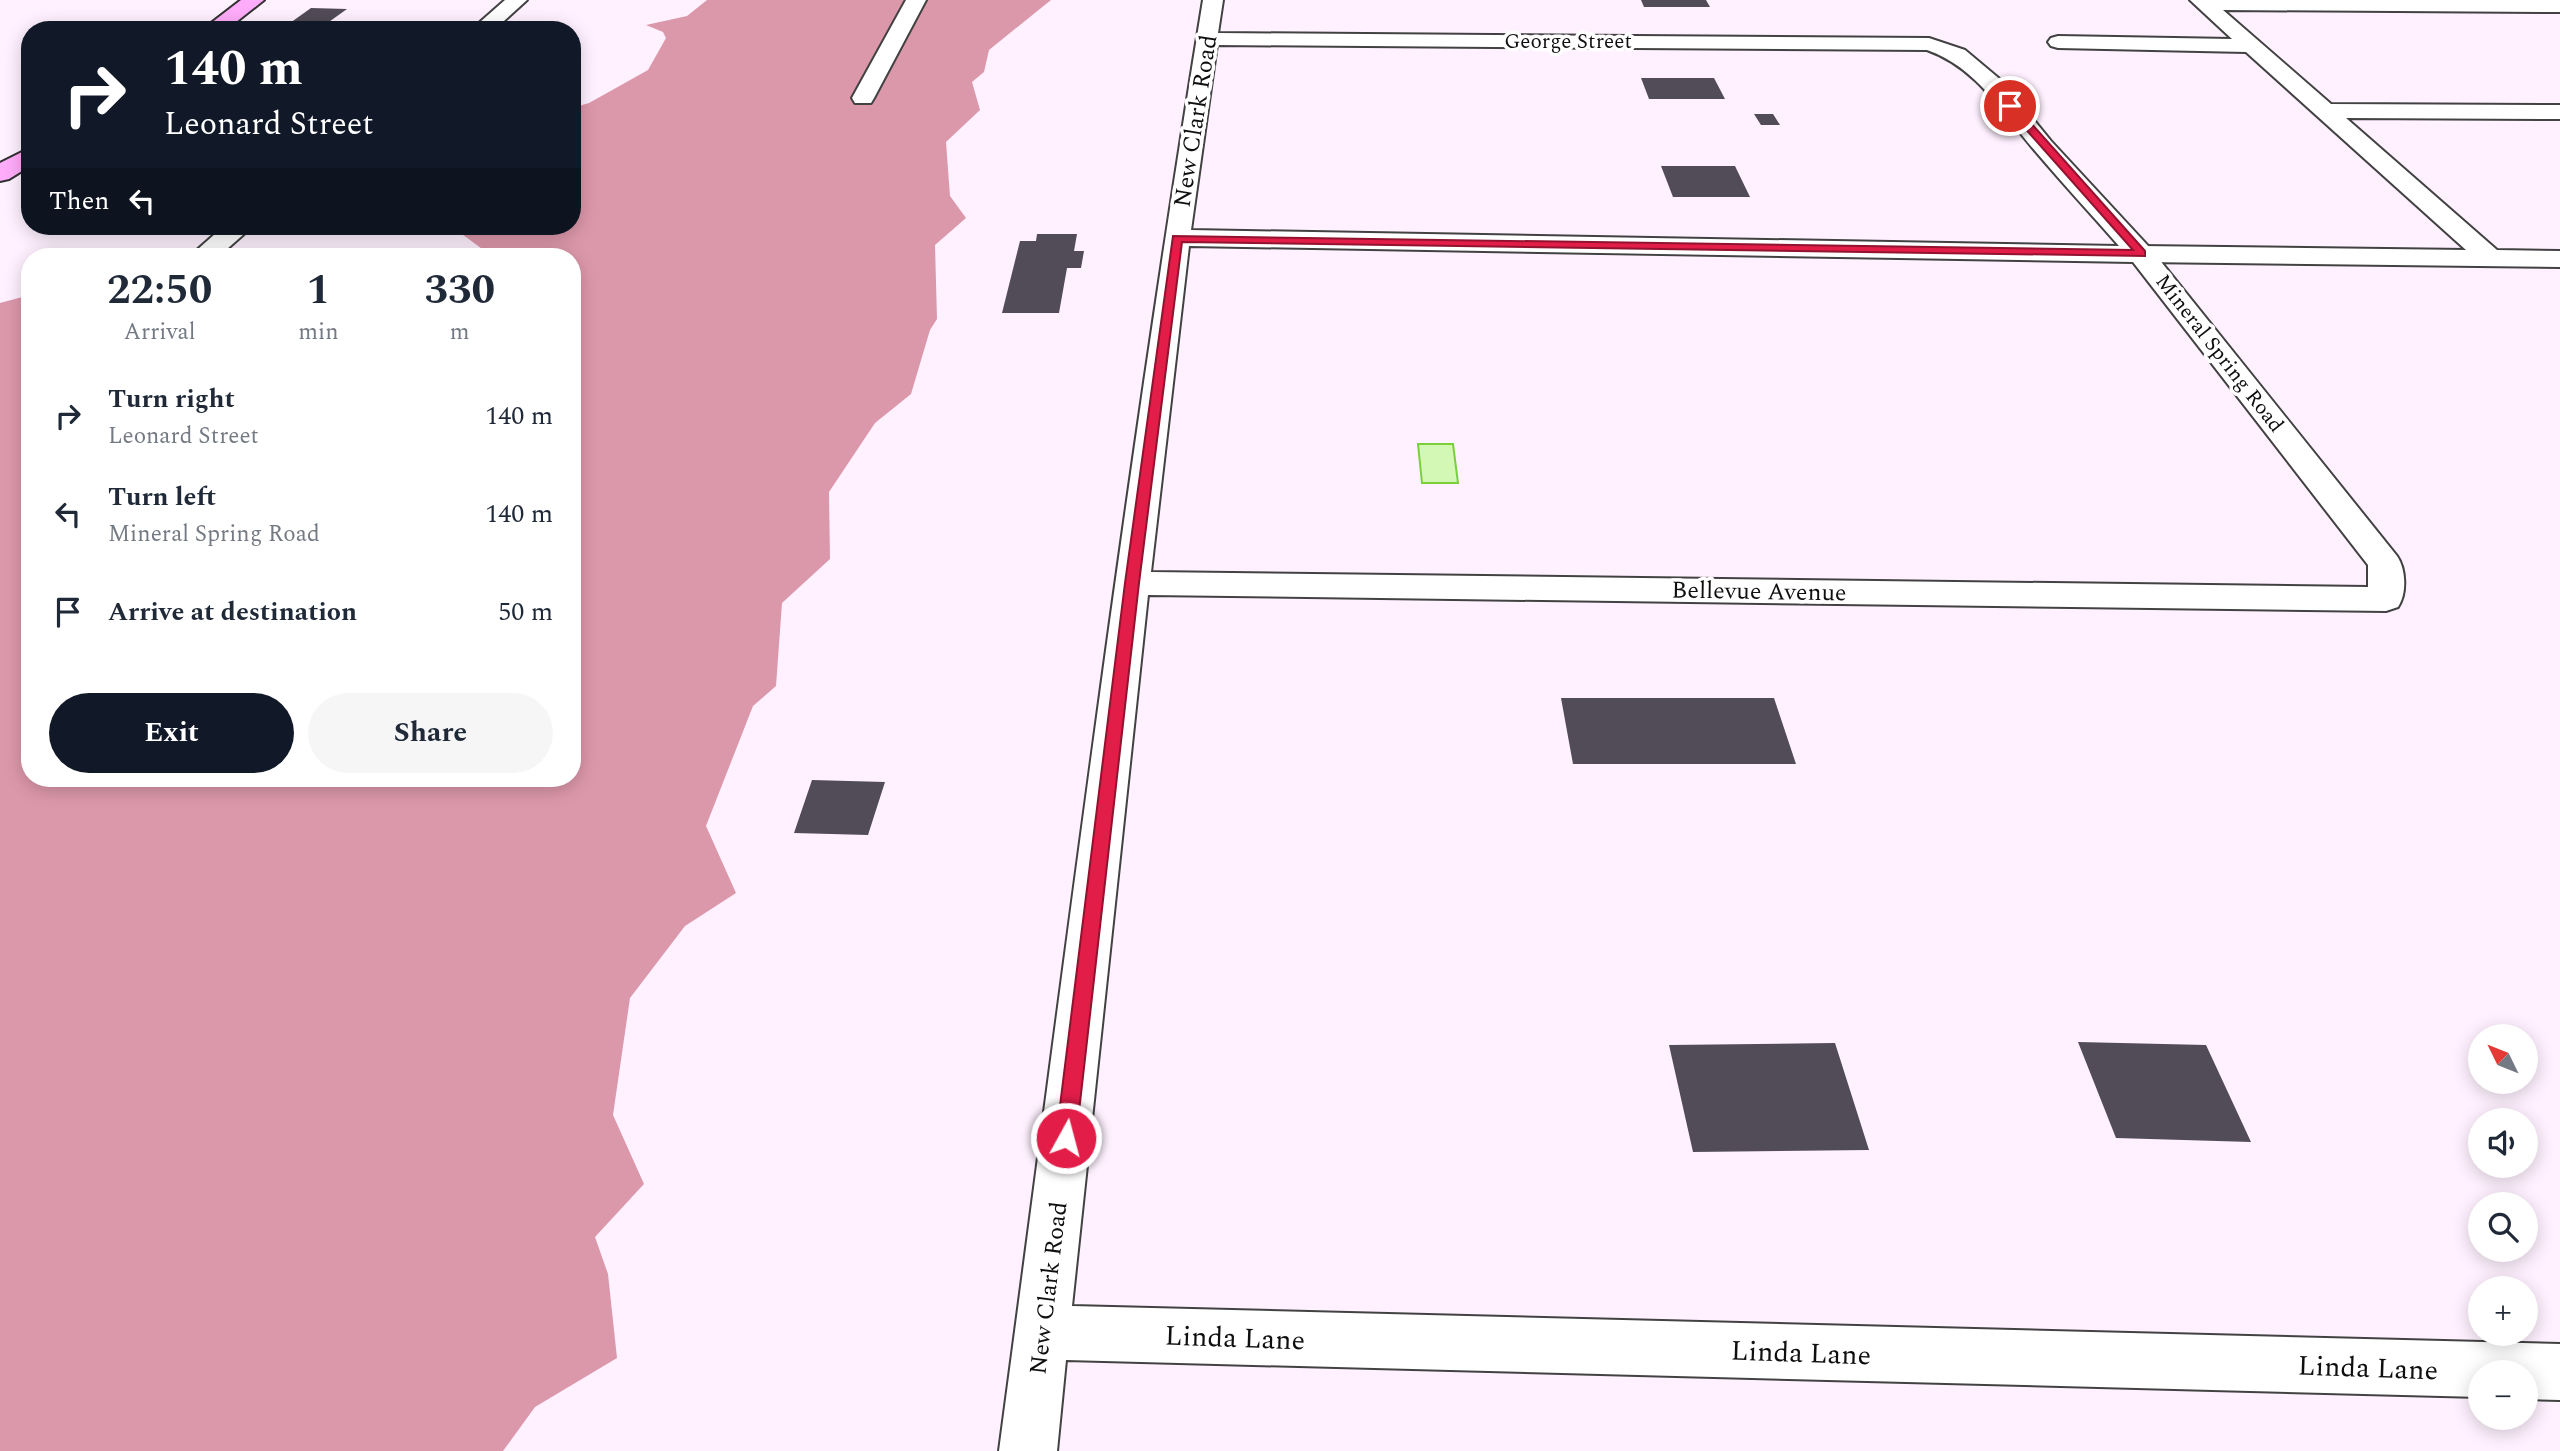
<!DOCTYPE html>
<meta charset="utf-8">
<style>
:root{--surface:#fff;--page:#f6f6f7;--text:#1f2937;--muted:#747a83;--accent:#111827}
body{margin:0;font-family:Spectral,serif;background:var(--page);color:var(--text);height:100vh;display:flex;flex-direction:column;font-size:26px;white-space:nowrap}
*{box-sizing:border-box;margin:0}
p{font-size:23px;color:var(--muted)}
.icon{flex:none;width:38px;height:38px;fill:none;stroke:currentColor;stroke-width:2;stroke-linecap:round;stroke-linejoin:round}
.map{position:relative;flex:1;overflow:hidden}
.side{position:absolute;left:21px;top:248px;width:560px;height:539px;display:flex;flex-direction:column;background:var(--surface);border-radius:28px;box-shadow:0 4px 18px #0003}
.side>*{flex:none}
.banner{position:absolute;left:21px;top:21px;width:560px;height:214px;border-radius:28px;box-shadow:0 4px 18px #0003;background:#111827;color:#fff;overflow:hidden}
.needle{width:46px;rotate:313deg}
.buttons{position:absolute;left:2468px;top:1024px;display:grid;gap:14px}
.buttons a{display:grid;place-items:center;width:70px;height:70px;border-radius:50%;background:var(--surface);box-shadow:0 4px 18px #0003;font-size:35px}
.pin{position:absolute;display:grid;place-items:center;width:60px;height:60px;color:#fff;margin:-30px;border:4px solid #fff;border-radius:50%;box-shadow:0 2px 7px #0007}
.me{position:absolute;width:77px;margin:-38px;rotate:7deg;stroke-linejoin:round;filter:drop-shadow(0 0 5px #0008)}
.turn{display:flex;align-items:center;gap:24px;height:147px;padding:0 28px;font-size:32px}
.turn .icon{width:91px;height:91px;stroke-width:2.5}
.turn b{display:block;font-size:49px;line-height:60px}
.then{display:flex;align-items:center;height:66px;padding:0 28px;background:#0003;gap:14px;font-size:26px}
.eta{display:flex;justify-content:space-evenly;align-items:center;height:119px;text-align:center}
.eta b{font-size:42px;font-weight:700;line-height:49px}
.cta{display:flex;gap:14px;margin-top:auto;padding:14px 28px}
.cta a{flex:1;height:80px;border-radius:42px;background:var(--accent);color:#fff;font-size:28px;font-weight:700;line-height:80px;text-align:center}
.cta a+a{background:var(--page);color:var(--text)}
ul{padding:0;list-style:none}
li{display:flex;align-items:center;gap:21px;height:98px;padding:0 28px}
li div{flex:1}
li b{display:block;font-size:26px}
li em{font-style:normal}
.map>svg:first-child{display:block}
.forest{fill:#dc98ab}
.water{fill:#d3f7b4;stroke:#7ad03a;stroke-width:2}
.building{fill:#524b58}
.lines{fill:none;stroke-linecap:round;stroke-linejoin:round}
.lane-casing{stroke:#424242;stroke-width:4}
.street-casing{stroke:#424242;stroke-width:4}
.secondary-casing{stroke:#313131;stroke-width:4}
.lane{fill:#fff;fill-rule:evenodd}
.street{fill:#fff;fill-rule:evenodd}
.secondary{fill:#ffacfa;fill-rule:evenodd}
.route{fill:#e11d48;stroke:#92132f;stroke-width:2}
.labels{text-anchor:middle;stroke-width:7;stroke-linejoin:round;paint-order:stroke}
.far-street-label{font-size:21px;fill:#0f0f0f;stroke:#fff}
.street-label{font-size:24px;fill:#0f0f0f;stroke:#fff}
.near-street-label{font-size:28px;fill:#0f0f0f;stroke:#fff}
</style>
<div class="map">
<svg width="2560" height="1451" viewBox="0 0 2560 1451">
<rect width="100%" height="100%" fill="#fff1ff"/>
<!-- forest -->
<path class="forest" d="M 707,0 L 1051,0 L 989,50 L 984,72 L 972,82 L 980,110 L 946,142 L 950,196 L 966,218 L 935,245 L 937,319 L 930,330 L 911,394 L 875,423 L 829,492 L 830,559 L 782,603 L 776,686 L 753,706 L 706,826 L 736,893 L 685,926 L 630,998 L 613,1115 L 644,1184 L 595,1237 L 608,1274 L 617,1358 L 535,1407 L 503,1451 L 0,1451 L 0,303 L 30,295 L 30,779 L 572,779 L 572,257 L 493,257 L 451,226 L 572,226 L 572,108 L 589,103 L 648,70 L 666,38 L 663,32 L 646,25 L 687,16 Z"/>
<!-- water -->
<path class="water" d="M 1418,444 L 1453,444 L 1458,483 L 1422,483 Z"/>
<!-- building -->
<path class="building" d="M 1641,0 L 1706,0 L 1710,7 L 1644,7 Z
M 311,8 L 347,9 L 326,24 L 290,23 Z
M 1641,78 L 1714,78 L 1725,99 L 1649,99 Z
M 1754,114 L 1773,114 L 1780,125 L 1761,125 Z
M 1661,166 L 1735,166 L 1750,197 L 1673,197 Z
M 1037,234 L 1077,234 L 1074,251 L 1084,251 L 1081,268 L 1067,268 L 1059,313 L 1002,313 L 1020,241 L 1036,241 Z
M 1561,698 L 1774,698 L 1796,764 L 1573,764 Z
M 812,780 L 885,782 L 868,835 L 794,833 Z
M 2078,1042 L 2206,1045 L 2251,1142 L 2116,1138 Z
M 1835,1043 L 1869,1150 L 1693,1152 L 1669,1045 Z"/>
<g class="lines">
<!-- lane casing -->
<g class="lane-casing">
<path id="lane" d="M 906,0 L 926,0 L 874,98 L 871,103 L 855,103 L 852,98 Z
M 2190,0 L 2560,0 L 2560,12 L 2223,10 L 2331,104 L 2560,105 L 2560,119 L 2346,118 L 2497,250 L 2560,251 L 2560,267 L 2141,262 L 2132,260 L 2128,254 L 2132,248 L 2141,246 L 2466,250 L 2246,52 L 2058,48 L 2051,46 L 2048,42 L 2051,38 L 2058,36 L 2232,39 Z"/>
</g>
<!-- street casing -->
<g class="street-casing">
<path id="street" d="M 505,0 L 527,0 L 494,30 L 471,30 Z
M 1203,0 L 1223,0 L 1218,33 L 1929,38 L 1965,50 L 2002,81 L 2051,141 L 2150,248 L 2397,556 C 2406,569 2407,594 2398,607 L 2386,611 L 1148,595 L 1072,1306 L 2560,1344 L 2560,1400 L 2525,1399 L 2525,1372 L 2480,1372 L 2480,1397 L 1066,1360 L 1057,1451 L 999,1451 C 1064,967 1124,482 1203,0 ZM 1217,45 L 1927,50 C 1978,68 2002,113 2036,152 C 2063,184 2092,215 2119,246 L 1191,230 ZM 1189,246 L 2133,262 L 2368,565 L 2368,587 L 1151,572 Z
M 224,226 L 253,226 L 218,257 L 189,257 Z"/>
</g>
<!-- secondary casing -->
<g class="secondary-casing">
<path id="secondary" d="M 241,0 L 264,0 L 226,30 L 202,30 Z
M 30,148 L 30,166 L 9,179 L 0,181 L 0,163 Z"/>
</g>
<!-- lane -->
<use href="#lane" class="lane"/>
<!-- street -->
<use href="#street" class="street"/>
<!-- secondary -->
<use href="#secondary" class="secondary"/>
</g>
<!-- route -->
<path class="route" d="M 2007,104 L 2014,104 L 2145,251 L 2145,256 L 1182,242 L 1139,583 L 1076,1138 L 1073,1144 L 1066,1147 L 1059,1144 L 1056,1138 L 1125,583 L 1173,236 L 2133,250 L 2007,108 Z"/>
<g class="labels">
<!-- far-street labels -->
<g class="far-street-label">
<text x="1568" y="48">George Street</text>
<text transform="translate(2220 353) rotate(52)" y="7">Mineral Spring Road</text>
</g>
<!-- street labels -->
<g class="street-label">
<text transform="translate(1195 121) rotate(-81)" y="8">New Clark Road</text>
<text transform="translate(1759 591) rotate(1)" y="8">Bellevue Avenue</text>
<text transform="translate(1048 1288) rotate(-83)" y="8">New Clark Road</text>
</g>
<!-- near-street labels -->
<g class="near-street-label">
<text transform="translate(1235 1337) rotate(2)" y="10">Linda Lane</text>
<text transform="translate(1801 1352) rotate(2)" y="10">Linda Lane</text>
<text transform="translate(2368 1367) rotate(2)" y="10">Linda Lane</text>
</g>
</g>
</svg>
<div class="buttons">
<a><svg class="needle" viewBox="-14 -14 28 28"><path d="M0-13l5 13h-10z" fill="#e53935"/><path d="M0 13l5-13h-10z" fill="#747a83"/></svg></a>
<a><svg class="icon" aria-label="sound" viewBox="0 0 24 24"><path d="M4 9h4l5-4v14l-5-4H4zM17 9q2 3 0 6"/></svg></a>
<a><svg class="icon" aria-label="search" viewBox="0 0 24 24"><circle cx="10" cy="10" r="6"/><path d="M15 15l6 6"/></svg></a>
<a>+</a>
<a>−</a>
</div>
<div class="pin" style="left:2010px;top:106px;background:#d93025"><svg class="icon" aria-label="arrive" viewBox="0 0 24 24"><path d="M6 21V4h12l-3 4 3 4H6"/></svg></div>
<svg class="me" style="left:1066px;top:1138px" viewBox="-20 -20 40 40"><circle r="17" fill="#e11d48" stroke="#fff" stroke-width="3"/><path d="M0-11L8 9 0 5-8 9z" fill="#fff"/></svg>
<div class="banner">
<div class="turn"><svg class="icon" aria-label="right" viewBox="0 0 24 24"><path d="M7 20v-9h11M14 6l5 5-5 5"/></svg><div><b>140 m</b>Leonard Street</div></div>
<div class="then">Then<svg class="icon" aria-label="left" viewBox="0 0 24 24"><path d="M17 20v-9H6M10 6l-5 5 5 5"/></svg></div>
</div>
<section class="side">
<div class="eta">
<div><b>22:50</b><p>Arrival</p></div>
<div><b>1</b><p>min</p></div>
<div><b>330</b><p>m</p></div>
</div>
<ul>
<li><svg class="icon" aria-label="right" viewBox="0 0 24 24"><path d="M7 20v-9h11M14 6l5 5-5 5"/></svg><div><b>Turn right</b><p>Leonard Street</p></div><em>140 m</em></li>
<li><svg class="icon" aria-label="left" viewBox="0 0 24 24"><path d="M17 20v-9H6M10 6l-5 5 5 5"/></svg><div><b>Turn left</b><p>Mineral Spring Road</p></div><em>140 m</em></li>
<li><svg class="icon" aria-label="arrive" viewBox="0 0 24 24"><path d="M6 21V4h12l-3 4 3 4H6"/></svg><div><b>Arrive at destination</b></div><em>50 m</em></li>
</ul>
<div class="cta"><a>Exit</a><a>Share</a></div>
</section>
</div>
